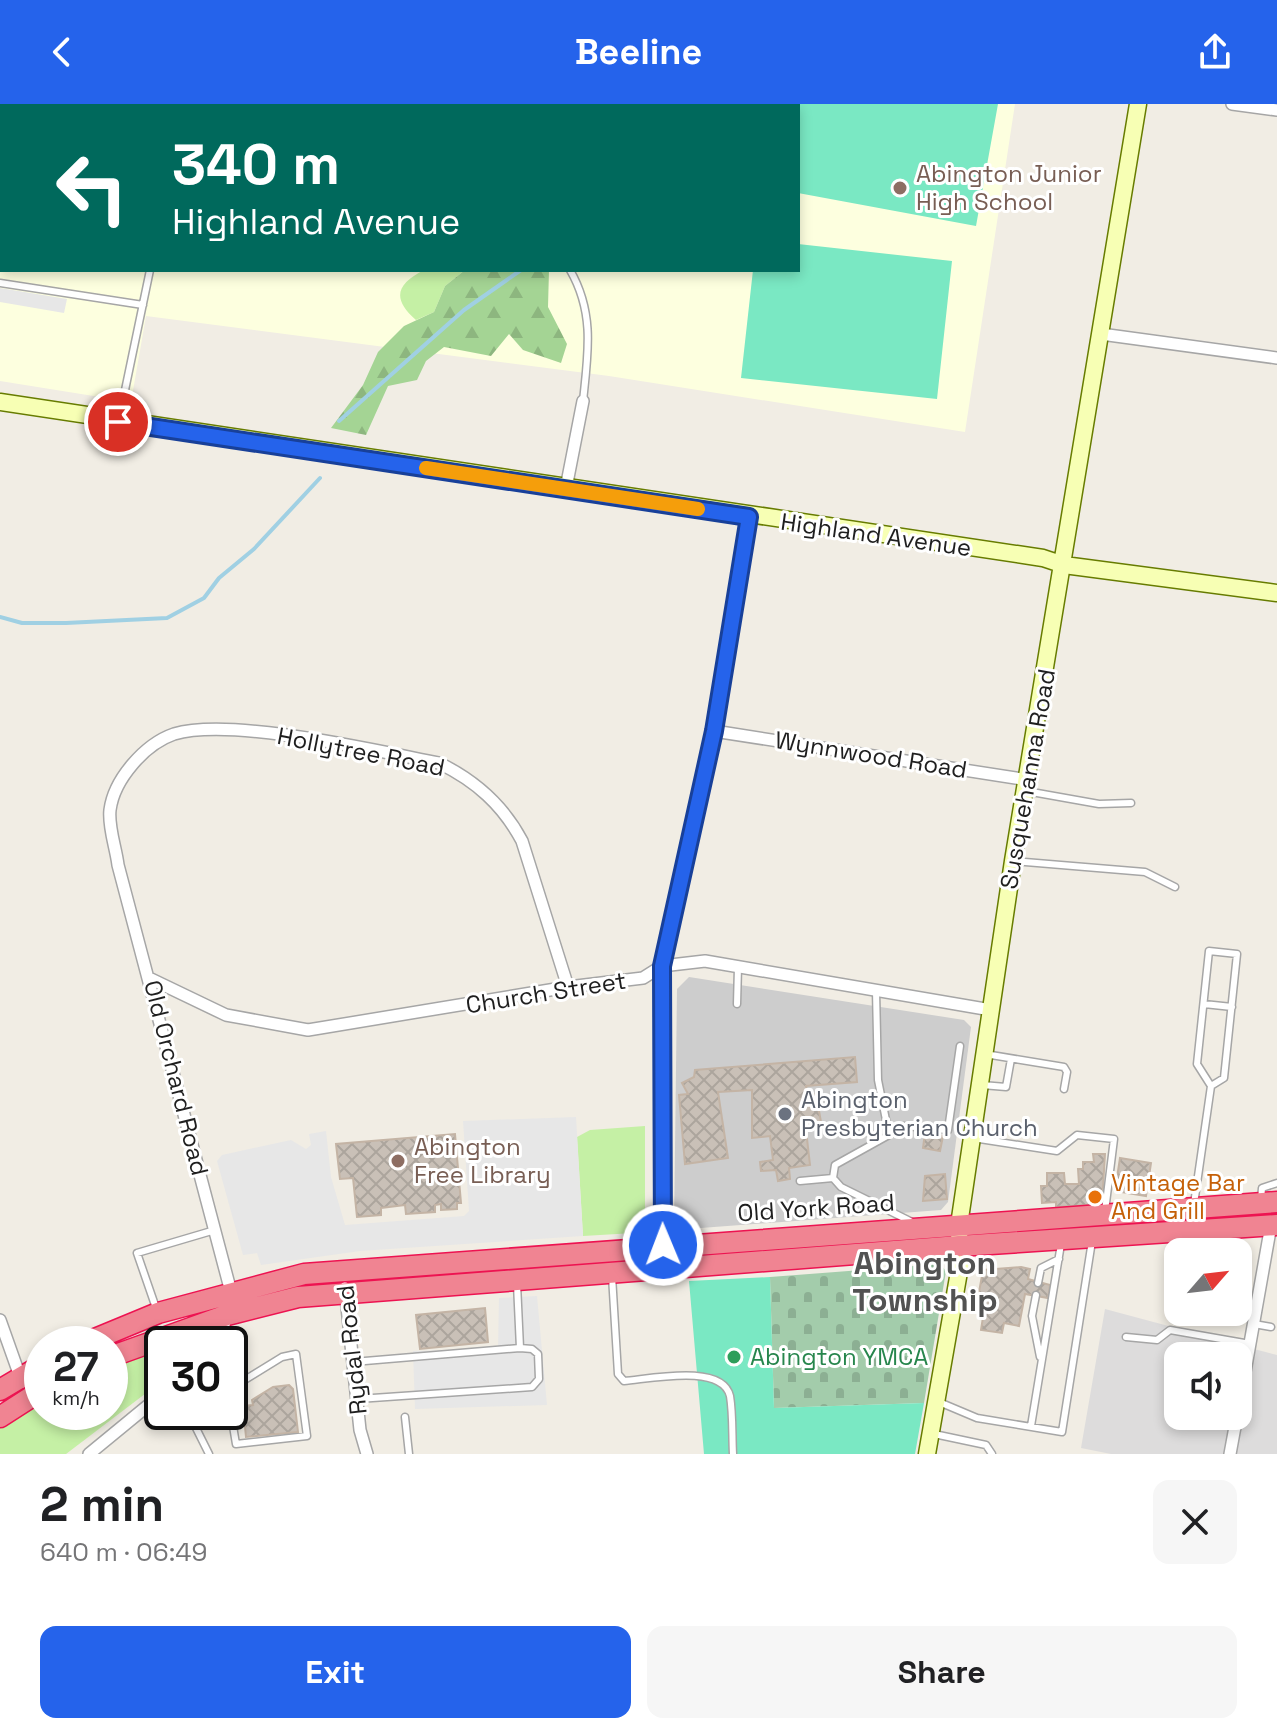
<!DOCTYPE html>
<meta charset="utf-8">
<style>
:root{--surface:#fff;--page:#f6f6f6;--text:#202124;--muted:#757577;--accent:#2563eb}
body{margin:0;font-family:"Space Grotesk",sans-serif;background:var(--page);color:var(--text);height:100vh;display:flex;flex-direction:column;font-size:30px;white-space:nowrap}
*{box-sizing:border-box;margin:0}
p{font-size:26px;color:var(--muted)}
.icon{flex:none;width:44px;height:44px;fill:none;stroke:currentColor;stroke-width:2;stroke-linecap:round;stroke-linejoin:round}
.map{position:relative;height:1350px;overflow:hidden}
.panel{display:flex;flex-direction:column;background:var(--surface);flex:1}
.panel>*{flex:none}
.guide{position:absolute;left:0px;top:0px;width:800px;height:168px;box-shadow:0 4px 12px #0003;background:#00695c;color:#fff;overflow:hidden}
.needle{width:52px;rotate:62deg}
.controls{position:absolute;left:1164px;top:1134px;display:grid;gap:16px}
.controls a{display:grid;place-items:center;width:88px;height:88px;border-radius:16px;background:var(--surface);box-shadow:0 4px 12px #0003;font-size:40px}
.speed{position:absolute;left:24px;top:1222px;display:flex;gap:16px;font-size:40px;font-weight:700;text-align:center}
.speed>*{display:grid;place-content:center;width:104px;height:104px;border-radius:50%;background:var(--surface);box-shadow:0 4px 12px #0003;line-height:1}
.speed small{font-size:20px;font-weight:400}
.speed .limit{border:4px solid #111;border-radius:12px;background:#fff;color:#111}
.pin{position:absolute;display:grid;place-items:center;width:68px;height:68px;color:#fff;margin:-34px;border:4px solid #fff;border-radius:50%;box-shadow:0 2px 8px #0007}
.me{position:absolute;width:88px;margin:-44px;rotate:359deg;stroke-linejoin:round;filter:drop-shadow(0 0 6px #0008)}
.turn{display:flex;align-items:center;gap:28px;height:168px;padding:0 40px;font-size:36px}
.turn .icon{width:104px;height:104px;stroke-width:2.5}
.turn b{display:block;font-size:56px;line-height:68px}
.round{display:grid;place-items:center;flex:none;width:84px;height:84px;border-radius:16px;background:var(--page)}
.headline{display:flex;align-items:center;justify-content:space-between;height:136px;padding:0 40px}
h1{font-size:48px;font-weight:600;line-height:60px}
.primary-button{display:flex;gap:16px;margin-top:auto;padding:16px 40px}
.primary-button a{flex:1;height:92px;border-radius:16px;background:var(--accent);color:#fff;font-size:32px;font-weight:600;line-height:92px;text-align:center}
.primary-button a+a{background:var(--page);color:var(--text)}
header{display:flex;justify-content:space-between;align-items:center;height:104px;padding:0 40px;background:var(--accent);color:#fff;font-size:36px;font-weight:600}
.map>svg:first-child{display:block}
.residential{fill:#dddcdc;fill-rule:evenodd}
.education{fill:#fdffdf;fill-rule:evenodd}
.religious{fill:#cdcdcd}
.grass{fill:#c5f0a5}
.forest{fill:url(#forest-firs)}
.cemetery{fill:url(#cemetery-stones)}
.pitch{fill:#7ae8c3}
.parking{fill:#e7e7e7}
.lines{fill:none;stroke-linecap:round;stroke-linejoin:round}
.stream{stroke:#a0d0e3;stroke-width:4}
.building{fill:url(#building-cross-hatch);stroke:#c4b4a5;stroke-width:2}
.lane-casing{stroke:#a6a6a6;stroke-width:9}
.street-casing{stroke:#a6a6a6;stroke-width:14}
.secondary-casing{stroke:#677c00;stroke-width:19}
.highway-casing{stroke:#ed1351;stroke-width:23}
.lane{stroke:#fff;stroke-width:6}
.street{stroke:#fff;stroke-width:11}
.secondary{stroke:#f7ffb4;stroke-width:16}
.highway{stroke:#f08492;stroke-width:20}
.route-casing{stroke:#184099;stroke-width:20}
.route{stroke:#2563eb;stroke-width:14}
.slow{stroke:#f59e0b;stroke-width:14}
.education-dot{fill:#8d6e63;stroke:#fff;stroke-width:3}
.worship-dot{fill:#6b7280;stroke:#fff;stroke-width:3}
.food-dot{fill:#e8710a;stroke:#fff;stroke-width:3}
.leisure-dot{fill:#2e9e5b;stroke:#fff;stroke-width:3}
.labels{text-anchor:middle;stroke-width:6;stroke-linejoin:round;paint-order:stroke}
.education-label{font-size:24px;fill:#785e54;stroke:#fff;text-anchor:start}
.street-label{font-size:24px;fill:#1f1f1f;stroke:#fff}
.worship-label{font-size:24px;fill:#5b616d;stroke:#fff;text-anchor:start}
.food-label{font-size:24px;fill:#c56008;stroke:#fff;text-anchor:start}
.leisure-label{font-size:24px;fill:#27864d;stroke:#fff;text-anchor:start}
.district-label{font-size:32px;font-weight:bold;fill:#525252;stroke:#fff}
</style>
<header><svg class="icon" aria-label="back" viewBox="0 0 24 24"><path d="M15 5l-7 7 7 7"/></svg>Beeline<svg class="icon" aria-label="share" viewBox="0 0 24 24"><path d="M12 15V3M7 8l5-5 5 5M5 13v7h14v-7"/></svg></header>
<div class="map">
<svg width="1277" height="1350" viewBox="0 0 1277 1350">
<defs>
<pattern id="forest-firs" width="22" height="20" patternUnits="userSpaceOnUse" patternTransform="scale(2)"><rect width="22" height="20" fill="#a4d494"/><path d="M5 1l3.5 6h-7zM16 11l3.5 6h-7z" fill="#8db67f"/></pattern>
<pattern id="cemetery-stones" width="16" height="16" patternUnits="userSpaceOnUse" patternTransform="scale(2)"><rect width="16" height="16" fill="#a3ccab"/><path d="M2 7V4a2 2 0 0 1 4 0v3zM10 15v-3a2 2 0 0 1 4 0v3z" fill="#8caf93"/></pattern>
<pattern id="building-cross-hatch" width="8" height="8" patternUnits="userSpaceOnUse" patternTransform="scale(2)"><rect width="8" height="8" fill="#c9c0b7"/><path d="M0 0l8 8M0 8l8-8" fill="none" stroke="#aca59d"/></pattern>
</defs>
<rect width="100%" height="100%" fill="#f1ede4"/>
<!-- residential -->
<path class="residential" d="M 1105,1205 L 1277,1251 L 1277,1350 L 1111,1350 L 1081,1344 ZM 1178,1252 L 1238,1252 L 1238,1312 L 1178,1312 Z"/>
<!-- education -->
<path class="education" d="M 0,0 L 1015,0 L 965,328 L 609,272 L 146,212 L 131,298 L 0,277 ZM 2,2 L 798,2 L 798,166 L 2,166 Z"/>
<!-- religious -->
<path class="religious" d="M 689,873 L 964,916 L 971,923 L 948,1098 L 941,1106 L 674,1126 L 677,885 Z"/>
<!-- grass -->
<path class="grass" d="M 424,166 L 465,166 L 445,182 L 434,208 L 416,216 C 391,194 397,180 424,166 Z
M 645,1022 L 645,1114 L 641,1125 L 634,1129 L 583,1132 L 577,1033 L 590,1026 Z
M 200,1226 L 207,1228 L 209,1240 L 162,1240 L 162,1277 L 66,1350 L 0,1350 L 0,1322 L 42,1295 L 42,1308 L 110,1308 L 110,1261 Z"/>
<!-- forest -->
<path class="forest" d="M 465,166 L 549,166 L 548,203 L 567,240 L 561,259 L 523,246 L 509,230 L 491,252 L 444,243 L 426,257 L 417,276 L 388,282 L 366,331 L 331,324 L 363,281 L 378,248 L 404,222 L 434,208 L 445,182 Z"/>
<!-- cemetery -->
<path class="cemetery" d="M 940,1160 L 946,1167 L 924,1299 L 774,1304 L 770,1173 Z"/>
<!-- pitch -->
<path class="pitch" d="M 776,0 L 998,0 L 976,122 L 798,89 L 798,2 Z
M 798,140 L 952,157 L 937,295 L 741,274 L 753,166 L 798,166 Z
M 770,1173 L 774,1304 L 924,1299 L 915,1350 L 704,1350 L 689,1177 Z"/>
<!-- parking -->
<path class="parking" d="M 0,184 L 67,195 L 64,209 L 0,198 Z
M 576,1013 L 583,1132 L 360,1147 L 261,1161 L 257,1149 L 243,1151 L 217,1057 L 222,1051 L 291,1036 L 306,1045 L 311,1041 L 309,1030 L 326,1027 L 331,1073 L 345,1121 L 464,1112 L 469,1107 L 463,1017 Z
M 537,1192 L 547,1301 L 415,1305 L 413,1247 L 498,1245 L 499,1194 Z"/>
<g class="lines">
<!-- stream -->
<path class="stream" d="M 686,2 L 687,0
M 339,317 L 464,206 L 521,166
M 0,513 L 22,519 L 66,519 L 167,514 L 204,494 L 219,474 L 254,445 L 320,374"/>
</g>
<!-- building -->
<path class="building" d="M 0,29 L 2,29 L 2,157 L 0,157 Z
M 855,953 L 857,978 L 806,982 L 808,991 L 816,990 L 821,1018 L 817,1019 L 818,1025 L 806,1026 L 810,1061 L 789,1064 L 790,1075 L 778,1077 L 776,1066 L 761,1067 L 760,1058 L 773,1056 L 770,1032 L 752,1034 L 752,986 L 718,988 L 728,1054 L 685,1060 L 679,991 L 688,990 L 682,979 L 694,973 L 695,966 Z
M 925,1029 L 943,1032 L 940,1047 L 923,1044 Z
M 455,1030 L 461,1099 L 457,1099 L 457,1105 L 441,1106 L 441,1100 L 435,1101 L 435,1108 L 406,1110 L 405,1101 L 381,1104 L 381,1111 L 357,1113 L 353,1074 L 340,1075 L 336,1040 Z
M 1093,1050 L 1105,1050 L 1102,1100 L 1056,1103 L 1056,1098 L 1042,1099 L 1041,1082 L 1047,1082 L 1047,1069 L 1064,1069 L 1065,1080 L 1079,1080 L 1078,1065 L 1083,1065 L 1083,1058 L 1094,1058 Z
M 1120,1054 L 1151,1059 L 1146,1092 L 1115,1087 Z
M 945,1070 L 947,1095 L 923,1097 L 925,1072 Z
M 1021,1163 L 1030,1165 L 1028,1175 L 1050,1181 L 1048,1194 L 1025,1190 L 1019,1222 L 1004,1219 L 1002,1229 L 981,1226 L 984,1207 L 976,1205 L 983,1166 Z
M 485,1204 L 488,1238 L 420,1245 L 416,1211 Z
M 289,1281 L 293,1285 L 298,1328 L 246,1333 L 243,1302 L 253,1301 L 252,1296 L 273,1283 Z"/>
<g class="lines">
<!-- lane casing -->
<g class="lane-casing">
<path id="lane" d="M 180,2 L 180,0
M 215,2 L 216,0
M 355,2 L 356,0
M 581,2 L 582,0
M 570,166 C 595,209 588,250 583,297
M 0,179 L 143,201
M 119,315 L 150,166
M 1026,687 L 1099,700 L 1131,699
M 1013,757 L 1145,768 L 1175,783
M 876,887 L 878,976 L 889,1031 L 835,1061 L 833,1074 L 841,1083 L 914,1119
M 737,900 L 738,863
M 1204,900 L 1232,903
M 985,950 L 1064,963 L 1067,968 L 1064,985
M 982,981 L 1006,983 L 1011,955
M 889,1031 L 904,1022 L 948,1026 L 960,942
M 973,1034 L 1057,1047 L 1077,1031 L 1114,1035 L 1105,1107
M 800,1077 L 833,1074
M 1261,1096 L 1262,1084 L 1277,1079
M 1194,1100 L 1211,982 L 1197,960 L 1209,847 L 1237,850 L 1224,974 L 1211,982
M 612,1172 L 618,1270 L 624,1277 C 650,1275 722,1259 730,1292 C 733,1310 732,1332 733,1350
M 1038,1179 L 1041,1164 L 1059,1155
M 517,1180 L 520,1244
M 1036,1191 L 1032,1212 L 1040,1253
M 156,1204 L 137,1149 L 215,1126
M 1254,1220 L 1271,1223
M 1126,1233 L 1157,1236 L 1170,1226 L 1250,1240
M 353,1258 L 520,1244 L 532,1245 L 538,1250 L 539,1275 L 532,1283 L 358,1295
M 230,1285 L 282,1253 L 296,1250 L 307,1332 L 236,1340 L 230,1304
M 939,1298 L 977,1314 L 1062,1328 L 1092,1137
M 188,1308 L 209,1350
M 405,1313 L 409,1350
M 1031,1322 L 1061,1140
M 934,1330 L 986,1341 L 992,1350"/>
</g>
<!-- street casing -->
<g class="street-casing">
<path id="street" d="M 1232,0 L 1277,6
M 1101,230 L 1277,254
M 566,384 L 583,297
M 714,627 L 1028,676
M 151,875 L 226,911 L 308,926 L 568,883 L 643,874 L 662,862 L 705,857 L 991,906
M 662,1148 L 662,862 L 714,627 L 749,413
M 345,1184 L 360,1326 L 367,1350
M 231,1188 L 118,761 C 116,744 108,723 110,706 C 114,675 145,640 174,630 C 232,613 377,647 439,659 C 476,677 503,701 522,737 L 568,883
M 0,1216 L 22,1278
M 218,1240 L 227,1211
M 1238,1307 L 1271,1121
M 89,1350 L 162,1290
M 1230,1350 L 1237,1312"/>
</g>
<!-- secondary casing -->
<g class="secondary-casing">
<path id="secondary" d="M 0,298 L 1043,454 L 1064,461 L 1277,489
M 927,1350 L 960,1162 L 959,1121 L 1013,757 L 1138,0"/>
</g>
<!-- highway casing -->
<g class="highway-casing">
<path id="highway" d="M 83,1240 L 158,1209 L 304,1170 L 1277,1098
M 110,1253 L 227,1211 L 298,1193 L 959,1142 L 1277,1121
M 0,1286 L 42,1261
M 0,1313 L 42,1286"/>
</g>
<!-- lane -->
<use href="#lane" class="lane"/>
<!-- street -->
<use href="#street" class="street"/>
<!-- secondary -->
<use href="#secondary" class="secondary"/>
<!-- highway -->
<use href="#highway" class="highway"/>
</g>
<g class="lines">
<!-- route casing -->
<g class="route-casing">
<path id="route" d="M 118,318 L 749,413 L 714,627 L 662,862 L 663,1141"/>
</g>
<!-- route -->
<use href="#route" class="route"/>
<!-- slow -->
<path class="slow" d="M 426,364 L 698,405"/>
</g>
<!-- markers -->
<g class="education-dot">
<circle cx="900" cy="84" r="8"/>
<circle cx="398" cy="1057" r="8"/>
</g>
<circle class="worship-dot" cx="785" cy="1010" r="8"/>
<circle class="food-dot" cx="1095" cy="1093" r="8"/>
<circle class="leisure-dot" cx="734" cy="1253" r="8"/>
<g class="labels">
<!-- education labels -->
<g class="education-label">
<text x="916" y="78">Abington Junior<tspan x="916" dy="28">High School</tspan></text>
<text x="414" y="1051">Abington<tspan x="414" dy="28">Free Library</tspan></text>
</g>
<!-- street labels -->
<g class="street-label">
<text transform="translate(876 431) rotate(8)" y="8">Highland Avenue</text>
<text transform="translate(361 648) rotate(11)" y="8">Hollytree Road</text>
<text transform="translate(871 651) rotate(9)" y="8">Wynnwood Road</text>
<text transform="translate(1028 675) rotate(-80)" y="8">Susquehanna Road</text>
<text transform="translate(546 889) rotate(-9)" y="8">Church Street</text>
<text transform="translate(176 974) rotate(76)" y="8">Old Orchard Road</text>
<text transform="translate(816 1104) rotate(-4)" y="8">Old York Road</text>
<text transform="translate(352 1246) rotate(-96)" y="8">Rydal Road</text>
</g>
<!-- worship labels -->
<g class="worship-label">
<text x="801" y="1004">Abington<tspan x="801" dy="28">Presbyterian Church</tspan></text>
</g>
<!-- food labels -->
<g class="food-label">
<text x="1111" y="1087">Vintage Bar<tspan x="1111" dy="28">And Grill</tspan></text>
</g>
<!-- leisure labels -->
<g class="leisure-label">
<text x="750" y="1261">Abington YMCA</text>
</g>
<!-- district labels -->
<g class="district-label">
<text x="925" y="1170">Abington<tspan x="925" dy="37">Township</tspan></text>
</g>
</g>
</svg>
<div class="controls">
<a><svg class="needle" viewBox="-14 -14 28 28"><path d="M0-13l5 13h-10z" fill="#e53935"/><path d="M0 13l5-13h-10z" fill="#757577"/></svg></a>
<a><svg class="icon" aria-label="sound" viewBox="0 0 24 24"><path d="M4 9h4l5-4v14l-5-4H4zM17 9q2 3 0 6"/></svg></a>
</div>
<div class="speed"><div>27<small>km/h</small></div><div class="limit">30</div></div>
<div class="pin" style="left:118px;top:318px;background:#d93025"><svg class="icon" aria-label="arrive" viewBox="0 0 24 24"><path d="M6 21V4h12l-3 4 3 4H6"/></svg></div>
<svg class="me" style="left:663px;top:1141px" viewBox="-20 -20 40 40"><circle r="17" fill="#2563eb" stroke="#fff" stroke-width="3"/><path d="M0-11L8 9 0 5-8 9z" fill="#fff"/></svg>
<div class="guide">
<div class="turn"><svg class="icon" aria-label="left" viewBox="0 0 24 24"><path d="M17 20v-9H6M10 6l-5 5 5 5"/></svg><div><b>340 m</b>Highland Avenue</div></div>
</div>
</div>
<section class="panel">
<div class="headline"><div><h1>2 min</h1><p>640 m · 06:49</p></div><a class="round"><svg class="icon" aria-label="close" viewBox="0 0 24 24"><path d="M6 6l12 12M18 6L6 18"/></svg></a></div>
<div class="primary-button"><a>Exit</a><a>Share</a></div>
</section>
